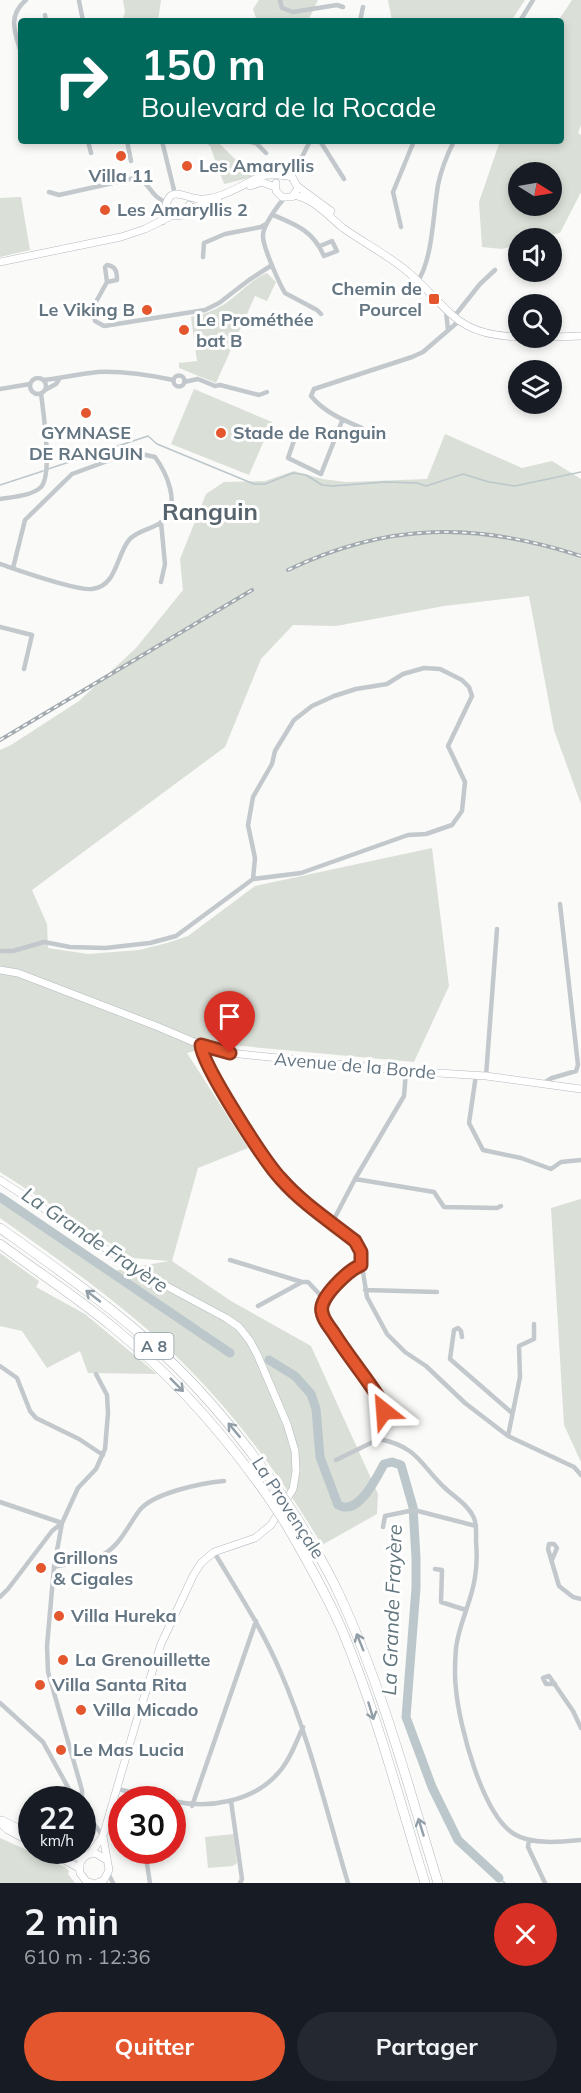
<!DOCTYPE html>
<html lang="fr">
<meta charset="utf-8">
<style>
:root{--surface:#171b24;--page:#242831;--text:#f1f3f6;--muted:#9ea1a6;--accent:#e4572e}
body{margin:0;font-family:Mulish,sans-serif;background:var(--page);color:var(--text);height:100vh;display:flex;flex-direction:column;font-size:22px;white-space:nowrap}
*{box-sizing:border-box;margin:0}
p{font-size:20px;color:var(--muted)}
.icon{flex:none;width:33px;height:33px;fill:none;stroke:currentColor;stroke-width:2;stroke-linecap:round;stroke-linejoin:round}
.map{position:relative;height:1883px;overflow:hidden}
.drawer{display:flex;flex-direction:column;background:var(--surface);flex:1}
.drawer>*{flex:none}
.guide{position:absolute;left:18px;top:18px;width:546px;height:126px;border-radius:6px;box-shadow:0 3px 9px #0003;background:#00695c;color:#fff;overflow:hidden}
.needle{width:39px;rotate:101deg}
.fabs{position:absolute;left:508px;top:162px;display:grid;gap:12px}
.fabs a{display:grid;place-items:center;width:54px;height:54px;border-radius:50%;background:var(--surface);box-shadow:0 3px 9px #0003;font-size:30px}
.speed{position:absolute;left:18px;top:1786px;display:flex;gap:12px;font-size:30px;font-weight:700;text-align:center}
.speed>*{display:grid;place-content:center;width:78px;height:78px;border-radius:50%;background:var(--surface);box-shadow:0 3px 9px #0003;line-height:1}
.speed small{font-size:15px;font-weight:400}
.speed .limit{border:9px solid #d22;background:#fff;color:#111}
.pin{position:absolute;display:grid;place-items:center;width:51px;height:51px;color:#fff;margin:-62px -26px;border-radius:50% 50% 50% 0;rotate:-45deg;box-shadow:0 0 6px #0007}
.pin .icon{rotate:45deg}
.me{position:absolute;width:66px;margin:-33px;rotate:332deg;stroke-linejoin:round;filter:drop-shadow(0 0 4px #0008)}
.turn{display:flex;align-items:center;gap:21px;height:126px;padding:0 24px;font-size:27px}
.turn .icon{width:78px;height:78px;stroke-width:2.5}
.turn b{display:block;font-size:42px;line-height:51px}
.round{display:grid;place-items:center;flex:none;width:63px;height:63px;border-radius:32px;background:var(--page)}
.summary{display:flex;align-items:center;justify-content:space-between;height:102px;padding:0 24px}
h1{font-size:36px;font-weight:700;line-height:45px}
.action{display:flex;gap:12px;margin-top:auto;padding:12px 24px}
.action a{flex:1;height:69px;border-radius:36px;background:var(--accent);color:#fff;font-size:24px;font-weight:700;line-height:69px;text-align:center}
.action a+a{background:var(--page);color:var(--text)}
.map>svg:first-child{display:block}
.green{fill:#dadfd7;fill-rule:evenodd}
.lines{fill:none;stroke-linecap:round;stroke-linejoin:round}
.stream{stroke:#bbc7cb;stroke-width:1.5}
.river{stroke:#bbc7cb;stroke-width:9}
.secondary-casing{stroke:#b3babf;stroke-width:8}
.highway-casing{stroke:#b4b9bd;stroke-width:10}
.street{stroke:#c3c8cc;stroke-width:4.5}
.secondary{stroke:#fff;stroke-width:7}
.highway{stroke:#fff;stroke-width:9}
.rail-casing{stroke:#a2aab0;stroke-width:4}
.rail{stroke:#fff;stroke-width:1.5;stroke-dasharray:4.5;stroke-linecap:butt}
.highway-bridge-casing{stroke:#b4b9bd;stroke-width:10;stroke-linecap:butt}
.highway-bridge{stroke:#fff;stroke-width:9}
.oneway{stroke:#939fa8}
.route-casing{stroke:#94391e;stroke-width:15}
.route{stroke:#e4572e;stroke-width:10}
.poi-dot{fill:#e4572e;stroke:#fff;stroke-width:2}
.labels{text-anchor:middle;stroke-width:6;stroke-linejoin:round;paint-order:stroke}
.shield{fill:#fff;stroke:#939fa8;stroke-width:1.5}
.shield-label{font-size:16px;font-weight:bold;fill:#657683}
.poi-label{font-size:18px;font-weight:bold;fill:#657683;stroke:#fff;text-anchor:start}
.street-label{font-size:18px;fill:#657683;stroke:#fff}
.water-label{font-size:20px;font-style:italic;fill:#60757c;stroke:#fff}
.district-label{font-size:24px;font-weight:bold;fill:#57646e;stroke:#fff}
</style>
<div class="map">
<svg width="581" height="1883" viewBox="0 0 581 1883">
<rect width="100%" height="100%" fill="#fafaf8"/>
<!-- green -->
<path class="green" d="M 123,0 L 161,0 L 158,21 L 122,21 L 125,12 Z
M 259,0 L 318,0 L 308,21 L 257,21 L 253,9 Z
M 388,0 L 525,0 L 511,21 L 392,21 Z
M 572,0 L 581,0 L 581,125 L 578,133 L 581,135 L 581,192 L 560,233 L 539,238 L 519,238 L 519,244 L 502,249 L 482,247 L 479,202 L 500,141 L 561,141 L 561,21 L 558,21 ZM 519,172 L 552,172 L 552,206 L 519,206 Z
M 204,141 L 217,141 L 253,177 L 224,184 L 210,146 Z
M 21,197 L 30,250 L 0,257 L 0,198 Z
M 267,273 L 276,282 L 267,301 L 255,296 L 216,383 L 179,368 L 179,363 L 197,361 L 191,317 C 203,314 213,311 223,305 C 239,295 250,280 267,273 Z
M 194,389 L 272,422 L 249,475 L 171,444 Z
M 445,434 L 522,468 L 552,461 L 581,479 L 581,804 L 554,730 L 529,596 L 444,606 L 336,626 L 293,625 L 261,659 L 225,747 L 32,890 L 47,924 L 48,948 L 88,954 L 139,950 L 167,943 L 188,936 L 255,886 L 432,848 L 449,986 L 414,1062 L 220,1044 L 187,1053 L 248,1148 L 198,1168 L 172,1261 L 231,1301 L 311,1346 L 378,1494 L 377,1514 L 322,1545 C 282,1479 240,1420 185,1365 C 130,1309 63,1263 0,1218 L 0,1201 L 107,1272 L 169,1261 L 133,1258 L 0,1172 L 0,750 L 11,745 L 79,701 L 136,648 L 183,590 L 180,559 L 206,494 L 224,482 L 265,481 L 294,471 L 322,479 L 346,482 L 427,479 Z
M 581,1199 L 581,1462 L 564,1425 L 551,1208 Z
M 0,1253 L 39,1281 L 36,1287 L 85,1314 L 157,1374 L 88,1373 L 80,1351 L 47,1368 L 22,1331 L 0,1326 Z
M 234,1834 L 237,1863 L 233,1866 L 208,1868 L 205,1837 Z
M 0,1838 L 65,1867 L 69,1871 L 68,1874 L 75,1883 L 0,1883 Z"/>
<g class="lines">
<!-- stream -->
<path class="stream" d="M 48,469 L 148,436 L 157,444 L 254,484 L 265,484 L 293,473 L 306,475 L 322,485 L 333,486 L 385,482 L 417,483 L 426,486 L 463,474 L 489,482 L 515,486 L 581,472
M 0,485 L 43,471
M 499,1878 L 505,1883"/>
<!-- river -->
<path class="river" d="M 0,1197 L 230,1353
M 269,1360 L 295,1376 L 311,1394 L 316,1409 L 320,1457 L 338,1505 C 358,1517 377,1477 384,1464 L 392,1462 L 401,1465 L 413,1507 L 416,1558 L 416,1588 L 406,1717 L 432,1787 L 458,1840 L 499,1878"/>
<!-- secondary casing -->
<g class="secondary-casing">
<path id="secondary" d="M 276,183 L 276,191 L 282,197 L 292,197 L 296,191
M 250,186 L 262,182 L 275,187
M 294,195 C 314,199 327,215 343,228 C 364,243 388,255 408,272 C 452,310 454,335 519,337
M 188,209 L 218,200
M 171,214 L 176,216 L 183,215 L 189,205
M 162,221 C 165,213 165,199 172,195 C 178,191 193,200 204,199 C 223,198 244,184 261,176 C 268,174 285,175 292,177 L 297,186 L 331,211
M 0,262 L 121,237 L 145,229 L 173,215
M 529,338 L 581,336
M 0,970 L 18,973 L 156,1026 L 201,1045 L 230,1053 L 406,1071 L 486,1076 L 581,1089
M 0,1180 L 146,1275 L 226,1318 L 239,1327 L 250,1341 L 257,1354 L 287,1424 L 295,1451 L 296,1471 L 293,1489 L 271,1525 L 255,1538 L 214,1552 L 201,1563 L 193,1576 L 161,1644 L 135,1726 L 103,1836 L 90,1854
M 2,1820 L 32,1835
M 0,1823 L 8,1830 L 32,1843
M 47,1851 L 79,1868
M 64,1851 L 73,1856 L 84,1857
M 92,1883 L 86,1881 L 80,1873 C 78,1862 83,1854 95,1853 L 107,1860
M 97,1883 L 104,1880 L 109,1870 L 103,1836"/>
</g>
<!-- highway casing -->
<g class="highway-casing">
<path id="highway" d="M 0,1228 C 56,1268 112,1307 163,1354 C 208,1396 246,1443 281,1494
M 0,1244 C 38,1272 78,1298 114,1328 C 175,1378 226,1436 271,1501
M 297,1518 C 312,1543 327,1568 339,1594 C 382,1686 408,1786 438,1883
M 286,1524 C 306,1559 326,1593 342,1630 C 376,1711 399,1799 425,1883"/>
</g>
<!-- street -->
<path class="street" d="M 280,0 L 282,8 L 293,12 L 337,5 L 343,7
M 79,1 L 83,21
M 45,15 L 46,21
M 360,21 L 363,7
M 520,21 L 533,0
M 21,53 C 15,32 7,16 26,0
M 88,141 L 91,153
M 127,141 L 131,161
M 162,141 L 175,194
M 247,141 L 256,143 L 266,153
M 320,141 L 344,179
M 292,177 L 310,141
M 49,192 L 59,195 L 135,178 C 151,182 149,196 166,202
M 285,198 C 279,203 263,226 263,235 C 262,245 279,283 285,293 L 317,310 L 321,314
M 273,215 C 297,225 313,231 324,256 L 337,251 L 332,241 L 320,246
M 401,227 L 393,192 L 414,141
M 203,257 L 204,243 L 225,234 L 261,227 L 266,224
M 418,281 C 433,257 433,214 438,185 C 441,170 447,155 454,141
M 107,282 L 105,267 L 107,265 C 116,266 117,272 117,280 L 107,282 L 92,309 L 95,321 L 104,326 L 205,310 L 219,303 L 249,280 L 272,265
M 446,311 L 448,330
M 453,318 L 480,284 L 495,270
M173.5 381a5.5 5.5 0 1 1 11 0a5.5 5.5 0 1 1-11 0Z
M30 386a8 8 0 1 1 16 0a8 8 0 1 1-16 0Z
M 43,380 C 61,378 79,374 98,372 C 123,371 149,375 173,380
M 184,382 L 198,379 L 215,386 L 220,385 L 259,395 L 267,392
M 0,389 L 30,384
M 45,390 L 56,384 L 60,378
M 299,426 L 288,458 L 321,474 L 342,421
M 362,428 C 343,420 324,412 311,396 L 314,389 L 412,357 L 423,352 L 459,321
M 0,499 C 12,497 32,496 41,487 C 53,474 43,411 41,393
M 0,564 C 18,570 76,591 92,589 C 117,586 116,556 129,540 C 137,530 155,529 164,520 C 181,504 166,472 155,457 L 132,452 L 72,474 L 25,520 L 13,568
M 161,582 L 165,564 L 161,522
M 0,627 L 32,635 L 24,669
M 0,951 L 13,951 L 44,942 L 70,947 L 105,948 L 150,943 L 176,936 L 253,879 L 301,873 L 408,835 L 426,834 L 452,825 L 462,811 L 465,782 L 448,746 L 472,696 L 469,687 L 462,680 L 440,669 L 424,668 L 403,674 L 387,684 L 356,689 L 334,696 L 312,706 L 294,720 L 275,751 L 272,764 L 253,797 L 248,825 L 255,858 L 253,879
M 201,1045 C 201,1065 265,1163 281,1179 C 302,1203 330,1222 355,1241 L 359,1247 L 367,1297 L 387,1334 L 405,1352 L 426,1366 L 465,1403 L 508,1436 L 574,1467 L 581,1475
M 476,1075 L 469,1123 L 483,1150 L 521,1158 L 551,1169 L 561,1162 L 581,1160
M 486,1076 L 497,929
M 542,1084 L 552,1078 L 576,1071 L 578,1065 L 560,904
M 355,1179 L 434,1192 L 444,1207 L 497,1208 L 501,1206
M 332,1223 L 355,1179 L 404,1096 L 406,1071
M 230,1260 L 302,1282 L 308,1282 L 324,1299
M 361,1265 C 345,1272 324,1293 321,1311 L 341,1345 L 381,1401 C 385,1415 384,1425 379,1439
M 365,1290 L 437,1292
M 258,1306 L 302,1282
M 462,1337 L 461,1331 L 458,1328 L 454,1330 L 450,1359 L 512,1413
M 0,1366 L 17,1378 L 30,1411 L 36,1418 L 79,1439 L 103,1455
M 508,1436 L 520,1377 L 519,1346 L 534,1339 L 534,1324
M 379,1439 C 419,1447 420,1465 446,1489 C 456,1498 469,1506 474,1518 C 477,1525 476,1534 476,1541 C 477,1553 477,1566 475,1577 C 472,1601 459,1623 456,1648 C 455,1661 454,1675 456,1689 C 459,1725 482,1814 514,1834 C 532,1845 561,1842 581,1840
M 336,1460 L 379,1439
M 0,1502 L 62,1523
M 383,1527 L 385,1516 L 414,1510 L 476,1526
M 214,1552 C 238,1592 263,1630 281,1673 C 310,1740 327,1813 348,1883
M 552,1560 L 557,1548 L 554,1544 L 549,1544 L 548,1549 L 559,1586 L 573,1597 L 581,1599
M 54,1567 C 70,1563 89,1562 104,1554 C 120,1545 128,1526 139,1511 C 152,1493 202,1483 224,1481
M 435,1569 L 442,1570 L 441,1602 L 466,1610
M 0,1597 L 8,1589 L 52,1531 L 62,1523
M 555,1684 L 546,1684 L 543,1678 L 549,1676 L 573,1711 L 581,1728
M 0,1703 L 43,1742 L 75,1800
M 117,1789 L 167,1800
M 172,1801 C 209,1809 254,1802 279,1772 C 290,1760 296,1742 303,1727
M 231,1801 L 242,1879 L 240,1883
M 82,1803 L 82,1790 L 48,1672 L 47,1646 L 54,1567 L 62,1523 L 78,1488 L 96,1469 L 105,1449 L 108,1413 L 107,1395 L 96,1374
M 192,1806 L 256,1621
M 82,1808 L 103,1836
M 529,1840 L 528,1847 L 545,1883
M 147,1864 L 150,1883
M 108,1873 L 113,1883"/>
<!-- secondary -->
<use href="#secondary" class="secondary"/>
<!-- highway -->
<use href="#highway" class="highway"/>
<!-- rail casing -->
<g class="rail-casing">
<path id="rail" d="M 288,570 C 388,522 476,522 581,556
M 0,740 L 252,590"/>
</g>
<!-- rail -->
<use href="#rail" class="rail"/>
<!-- highway-bridge casing -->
<g class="highway-bridge-casing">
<path id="highway-bridge" d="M 281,1494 L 297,1518
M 271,1501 L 286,1524"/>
</g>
<!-- highway-bridge -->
<use href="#highway-bridge" class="highway-bridge"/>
</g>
<!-- one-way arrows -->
<defs><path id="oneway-shaft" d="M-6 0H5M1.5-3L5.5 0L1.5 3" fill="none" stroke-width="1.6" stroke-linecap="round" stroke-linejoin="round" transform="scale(1.5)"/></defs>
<g class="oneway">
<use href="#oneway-shaft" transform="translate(93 1296) rotate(-142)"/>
<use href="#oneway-shaft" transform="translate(177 1385) rotate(45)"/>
<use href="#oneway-shaft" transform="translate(234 1430) rotate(-130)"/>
<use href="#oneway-shaft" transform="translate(360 1642) rotate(-112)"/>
<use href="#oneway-shaft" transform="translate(371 1711) rotate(73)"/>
<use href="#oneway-shaft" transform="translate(421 1827) rotate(-107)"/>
</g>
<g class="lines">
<!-- route casing -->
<g class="route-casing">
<path id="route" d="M 230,1053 L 201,1045 C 202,1065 265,1162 281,1179 C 302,1203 331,1222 355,1241 L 361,1252 L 361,1265 C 349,1270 318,1298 322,1312 C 323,1320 329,1326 333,1332 C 348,1356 366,1377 381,1401 L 384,1411"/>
</g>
<!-- route -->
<use href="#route" class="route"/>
</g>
<!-- markers -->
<g class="poi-dot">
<circle cx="121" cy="156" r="6"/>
<circle cx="187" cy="166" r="6"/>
<circle cx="105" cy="210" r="6"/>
<rect x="428" y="293" width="12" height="12" rx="3"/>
<circle cx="147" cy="310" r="6"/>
<circle cx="184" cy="330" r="6"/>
<circle cx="86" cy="413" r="6"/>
<circle cx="221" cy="433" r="6"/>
<circle cx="41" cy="1568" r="6"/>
<circle cx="59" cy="1616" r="6"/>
<circle cx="63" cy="1660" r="6"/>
<circle cx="40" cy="1685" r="6"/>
<circle cx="81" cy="1710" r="6"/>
<circle cx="61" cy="1750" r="6"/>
</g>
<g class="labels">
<!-- shield labels -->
<rect class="shield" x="134.5" y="1333" width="39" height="26" rx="4.5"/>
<g class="shield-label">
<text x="154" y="1352">A 8</text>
</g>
<!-- poi labels -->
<g class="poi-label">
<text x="199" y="172">Les Amaryllis</text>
<text x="121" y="182" text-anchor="middle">Villa 11</text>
<text x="117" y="216">Les Amaryllis 2</text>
<text x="422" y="295" text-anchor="end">Chemin de<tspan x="422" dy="21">Pourcel</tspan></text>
<text x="135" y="316" text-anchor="end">Le Viking B</text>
<text x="196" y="326">Le Prométhée<tspan x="196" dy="21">bat B</tspan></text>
<text x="86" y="439" text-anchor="middle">GYMNASE<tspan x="86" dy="21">DE RANGUIN</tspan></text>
<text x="233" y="439">Stade de Ranguin</text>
<text x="53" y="1564">Grillons<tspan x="53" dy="21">&amp; Cigales</tspan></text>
<text x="71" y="1622">Villa Hureka</text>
<text x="75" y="1666">La Grenouillette</text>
<text x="52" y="1691">Villa Santa Rita</text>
<text x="93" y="1716">Villa Micado</text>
<text x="73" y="1756">Le Mas Lucia</text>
</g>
<!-- street labels -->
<g class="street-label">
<text transform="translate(355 1066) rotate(5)" y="6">Avenue de la Borde</text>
<text transform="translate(288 1508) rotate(57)" y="6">La Provençale</text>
</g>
<!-- water labels -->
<g class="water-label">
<text transform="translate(95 1240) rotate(34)" y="7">La Grande Frayère</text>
<text transform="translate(392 1610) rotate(-88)" y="7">La Grande Frayère</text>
</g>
<!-- district labels -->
<g class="district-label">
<text x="210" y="520">Ranguin</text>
</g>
</g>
</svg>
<div class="fabs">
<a><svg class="needle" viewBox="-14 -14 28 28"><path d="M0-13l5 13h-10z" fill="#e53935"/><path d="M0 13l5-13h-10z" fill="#9ea1a6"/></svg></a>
<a><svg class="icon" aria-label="sound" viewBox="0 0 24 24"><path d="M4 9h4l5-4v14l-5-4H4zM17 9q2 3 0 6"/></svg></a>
<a><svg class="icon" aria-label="search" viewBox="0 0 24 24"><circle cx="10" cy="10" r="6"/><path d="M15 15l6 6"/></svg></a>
<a><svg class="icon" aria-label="layers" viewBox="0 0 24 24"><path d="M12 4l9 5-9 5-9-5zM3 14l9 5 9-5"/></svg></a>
</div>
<div class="speed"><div>22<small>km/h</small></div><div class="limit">30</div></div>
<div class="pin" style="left:230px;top:1053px;background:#d93025"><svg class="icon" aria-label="arrive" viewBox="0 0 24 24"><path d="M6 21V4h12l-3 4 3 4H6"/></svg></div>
<svg class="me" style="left:384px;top:1411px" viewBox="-20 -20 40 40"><path d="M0-17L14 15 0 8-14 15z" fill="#e4572e" stroke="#fff" stroke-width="4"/></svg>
<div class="guide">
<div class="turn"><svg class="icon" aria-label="right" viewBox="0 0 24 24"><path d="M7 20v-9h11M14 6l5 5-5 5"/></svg><div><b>150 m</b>Boulevard de la Rocade</div></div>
</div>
</div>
<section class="drawer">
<div class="summary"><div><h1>2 min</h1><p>610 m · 12:36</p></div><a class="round" style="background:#d93025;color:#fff"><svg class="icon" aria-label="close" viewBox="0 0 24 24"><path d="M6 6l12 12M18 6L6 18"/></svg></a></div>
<div class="action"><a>Quitter</a><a>Partager</a></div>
</section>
